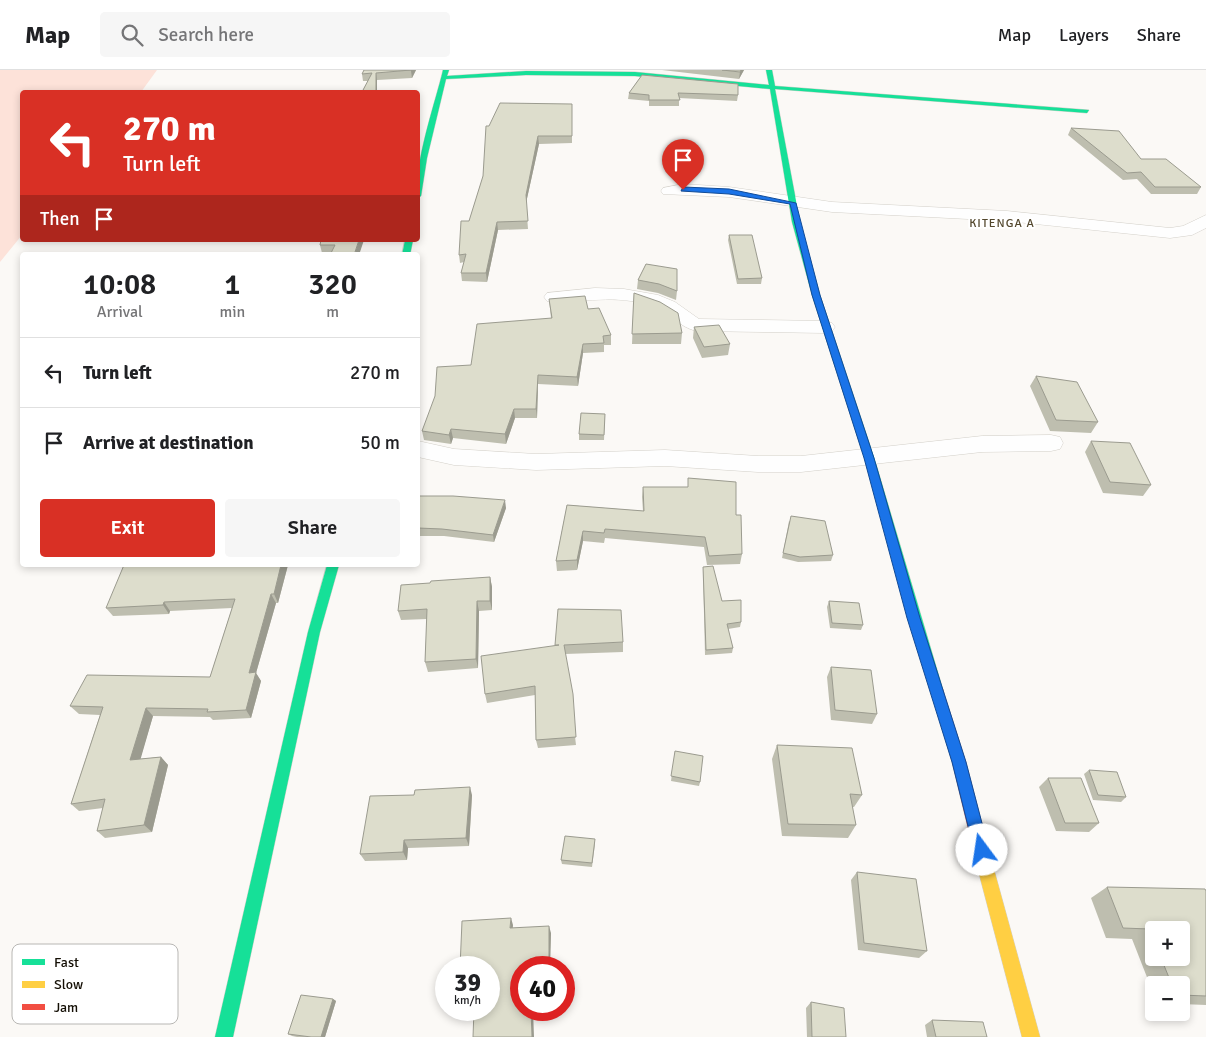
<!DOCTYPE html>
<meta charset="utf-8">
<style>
:root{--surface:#fff;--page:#f6f6f6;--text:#202124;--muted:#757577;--line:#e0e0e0;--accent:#d93025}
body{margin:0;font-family:Signika,sans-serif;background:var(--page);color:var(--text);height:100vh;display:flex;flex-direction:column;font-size:19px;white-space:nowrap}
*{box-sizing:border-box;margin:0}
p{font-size:16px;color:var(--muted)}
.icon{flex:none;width:28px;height:28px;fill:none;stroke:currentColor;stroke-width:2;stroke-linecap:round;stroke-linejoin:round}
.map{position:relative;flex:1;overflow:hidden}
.drawer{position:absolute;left:20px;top:182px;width:400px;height:315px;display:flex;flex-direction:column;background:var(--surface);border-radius:5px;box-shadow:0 2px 8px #0003}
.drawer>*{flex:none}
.guide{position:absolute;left:20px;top:20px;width:400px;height:152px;border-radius:5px;box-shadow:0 2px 8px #0003;background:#d93025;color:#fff;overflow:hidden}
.tools{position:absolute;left:1145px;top:851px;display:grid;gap:10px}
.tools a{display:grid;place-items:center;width:45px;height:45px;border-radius:5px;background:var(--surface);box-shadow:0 2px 8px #0003;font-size:25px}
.speed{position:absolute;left:435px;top:886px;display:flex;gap:10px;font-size:25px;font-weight:700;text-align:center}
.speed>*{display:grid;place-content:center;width:65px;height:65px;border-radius:50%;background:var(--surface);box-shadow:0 2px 8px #0003;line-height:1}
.speed small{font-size:12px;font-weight:400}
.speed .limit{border:8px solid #d22;background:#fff;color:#111}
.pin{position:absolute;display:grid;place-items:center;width:42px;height:42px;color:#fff;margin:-51px -21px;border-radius:50% 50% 50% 0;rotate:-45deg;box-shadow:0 0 5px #0007}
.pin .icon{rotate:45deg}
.me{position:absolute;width:55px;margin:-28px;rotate:346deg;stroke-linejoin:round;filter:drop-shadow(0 0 4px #0008)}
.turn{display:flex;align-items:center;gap:18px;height:105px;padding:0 20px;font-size:22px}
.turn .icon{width:65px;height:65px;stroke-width:2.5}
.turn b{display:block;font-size:35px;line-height:42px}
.then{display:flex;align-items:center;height:48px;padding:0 20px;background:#0003;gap:10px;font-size:19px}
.eta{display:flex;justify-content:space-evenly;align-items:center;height:85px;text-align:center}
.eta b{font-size:30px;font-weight:600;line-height:35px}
.button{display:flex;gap:10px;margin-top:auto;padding:10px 20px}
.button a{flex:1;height:58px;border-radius:5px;background:var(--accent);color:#fff;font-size:20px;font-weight:600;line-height:58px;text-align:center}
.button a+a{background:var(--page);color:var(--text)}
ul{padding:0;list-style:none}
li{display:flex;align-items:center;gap:15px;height:70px;padding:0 20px;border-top:1px solid var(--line)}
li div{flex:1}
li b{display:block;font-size:19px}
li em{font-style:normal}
header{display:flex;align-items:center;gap:30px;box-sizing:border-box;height:70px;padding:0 25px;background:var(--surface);border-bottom:1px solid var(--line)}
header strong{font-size:24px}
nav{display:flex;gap:28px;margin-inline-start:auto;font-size:18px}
.search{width:350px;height:45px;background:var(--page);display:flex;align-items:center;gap:12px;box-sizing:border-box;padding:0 18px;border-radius:5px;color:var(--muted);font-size:19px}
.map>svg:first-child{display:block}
.green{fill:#fde2d9}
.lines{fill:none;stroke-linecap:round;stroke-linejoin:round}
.street-casing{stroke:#d3d0c9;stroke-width:1}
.fast-casing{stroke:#d3d0c9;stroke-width:1}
.slow-casing{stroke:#d3d0c9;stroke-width:1}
.jam-casing{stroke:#d3d0c9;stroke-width:1}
.street{fill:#fefefe;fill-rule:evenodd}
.fast{fill:#16e098;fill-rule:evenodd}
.slow{fill:#ffcf43;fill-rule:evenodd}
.jam{fill:#f24e42;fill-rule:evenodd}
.wall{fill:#bebeaf;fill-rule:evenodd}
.shaded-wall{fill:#9b9b8f}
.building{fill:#ddc;stroke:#9b9b8f}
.route{fill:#1a73e8;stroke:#114b97}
.labels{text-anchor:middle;stroke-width:4;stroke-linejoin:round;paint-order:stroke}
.far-quarter-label{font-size:12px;letter-spacing:1px;fill:#53472d;stroke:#fff}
.key{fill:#fff;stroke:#b8b7b4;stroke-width:1}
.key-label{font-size:14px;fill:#140f05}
</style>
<header>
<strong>Map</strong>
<div class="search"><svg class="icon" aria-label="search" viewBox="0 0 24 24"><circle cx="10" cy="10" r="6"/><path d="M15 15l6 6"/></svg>Search here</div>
<nav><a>Map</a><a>Layers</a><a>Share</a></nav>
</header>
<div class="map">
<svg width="1206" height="967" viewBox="0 0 1206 967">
<rect width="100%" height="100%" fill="#fbf9f6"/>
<!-- green -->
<path class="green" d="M 0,0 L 157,0 L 141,22 L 22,22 L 22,165 L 0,192 Z"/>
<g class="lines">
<!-- street casing -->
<g class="street-casing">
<path id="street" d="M 683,114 L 729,117 L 832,132 L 1007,141 L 1170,158 L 1183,156 L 1206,145 L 1206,158 L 1192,165 L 1170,168 L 1007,151 L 832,142 L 729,127 L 663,124 L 661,121 L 663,118 Z
M 595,218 L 624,219 L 658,225 L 675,232 L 699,249 L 825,251 L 832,253 L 835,257 L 832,261 L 825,263 L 696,261 C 680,257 670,244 655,238 C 625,224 587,231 554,233 L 547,231 L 544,227 L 547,223 Z
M 1051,365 L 1060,367 L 1063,373 L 1060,379 L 1051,381 L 982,382 L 801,402 L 758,402 L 665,396 L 536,400 L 454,395 L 418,387 L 418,371 L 454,379 L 536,384 L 665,380 L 758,386 L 801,386 L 982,366 Z"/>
</g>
<!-- fast casing -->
<g class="fast-casing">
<path id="fast" d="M 443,0 L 449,0 L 447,6 L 526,1 L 635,2 L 769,15 L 766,0 L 772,0 L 775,16 L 1089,40 L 1087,43 L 775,19 L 800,152 L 820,225 L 874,387 L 944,623 L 943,627 L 938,629 L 933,627 L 932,623 L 864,387 L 812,225 L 792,152 L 770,19 L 635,6 L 526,5 L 446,9 L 427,88 L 421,126 L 418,128 C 413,95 435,34 443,0 Z
M 405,170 L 413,170 L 410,185 L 402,185 Z
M 327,495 L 339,495 L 320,562 L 233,967 L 215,967 L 308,562 Z"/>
</g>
<!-- slow casing -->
<g class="slow-casing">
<path id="slow" d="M 985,788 L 990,791 L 993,796 L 1040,967 L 1022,967 L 977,796 L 980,791 Z"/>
</g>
<!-- jam casing -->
<g class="jam-casing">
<path id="jam" d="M 938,617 L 943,619 L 944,623 L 966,692 L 993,796 L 990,801 L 985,804 L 980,801 L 977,796 L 952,692 L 932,623 L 933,619 Z"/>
</g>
<!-- street -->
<use href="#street" class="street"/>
<!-- fast -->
<use href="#fast" class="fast"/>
<!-- slow -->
<use href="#slow" class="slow"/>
<!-- jam -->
<use href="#jam" class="jam"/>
</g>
<!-- wall -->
<path class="wall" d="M 364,0 L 416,0 L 412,8 L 377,10 L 377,22 L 362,22 L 368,11 L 363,11 L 362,4 Z
M 662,0 L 744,0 L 739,9 Z
M 642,5 L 738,25 L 737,31 L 679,28 L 679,36 L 649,36 L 649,31 L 628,29 L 629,23 Z
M 572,34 L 572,73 L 539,74 L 526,133 L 528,159 L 498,160 L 487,212 L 462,211 L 461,203 L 464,192 L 460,193 L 459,185 L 483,106 Z
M 1071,58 L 1141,89 L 1201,117 L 1197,124 L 1151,124 L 1137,109 L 1123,110 L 1068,65 Z
M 729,165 L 762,208 L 761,214 L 737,214 L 728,170 Z
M 364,170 L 331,183 L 322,183 L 320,175 Z
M 646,194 L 677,221 L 676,230 L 658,223 L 637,219 L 638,210 Z
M 634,223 L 682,263 L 681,274 L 632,274 Z
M 549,229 L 588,239 L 611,265 L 611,275 L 604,275 L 604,282 L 583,283 L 578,316 L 538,314 L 537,348 L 515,348 L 506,374 L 453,368 L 451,374 L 424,370 L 422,361 L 471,295 L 551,248 Z
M 694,257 L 730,274 L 728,285 L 702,288 L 693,268 Z
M 1036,306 L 1098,352 L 1091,363 L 1050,361 L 1030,316 Z
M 605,344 L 604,370 L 579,370 L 579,364 Z
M 1091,371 L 1151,415 L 1143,426 L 1103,423 L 1085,382 Z
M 643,417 L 736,445 L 742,484 L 740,494 L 707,495 L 704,477 L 605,468 L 604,473 L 583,471 L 577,500 L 557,501 L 556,491 L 567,435 L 643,441 L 642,427 Z
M 418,426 L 506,438 L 494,472 L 444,466 L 418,466 Z
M 789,451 L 833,485 L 831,491 L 798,492 L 782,488 Z
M 288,495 L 278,533 L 276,533 L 256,603 L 261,611 L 251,648 L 213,650 L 210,647 L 153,646 L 140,689 L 161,687 L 168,695 L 152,762 L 105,768 L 97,761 L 103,738 L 79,741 L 71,734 L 100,645 L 79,644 L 70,636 L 210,607 L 232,538 L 170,541 L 169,544 L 113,546 L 106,538 Z
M 703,497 L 722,531 L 741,552 L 740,557 L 728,559 L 733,578 L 732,583 L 705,585 L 703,503 Z
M 490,507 L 492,517 L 492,540 L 479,541 L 478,598 L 428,602 L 425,592 L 427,549 L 401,550 L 398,541 L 430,513 Z
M 829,531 L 863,555 L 861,560 L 830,558 L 827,537 Z
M 623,572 L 623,582 L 565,584 L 576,675 L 538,678 L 536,670 L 535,625 L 487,633 L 485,624 L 555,575 Z
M 831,597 L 877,644 L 872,654 L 831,650 L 827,607 Z
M 777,675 L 862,725 L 854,737 L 852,737 L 856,755 L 848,768 L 782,766 L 772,689 Z
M 675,681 L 700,712 L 699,716 L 671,711 Z
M 1089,700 L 1126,727 L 1121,732 L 1093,730 L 1084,704 Z
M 1048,708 L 1099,753 L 1089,762 L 1056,761 L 1039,717 Z
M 472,725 L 469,776 L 408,778 L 407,790 L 365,791 L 360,784 Z
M 595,774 L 592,797 L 562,794 L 561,790 Z
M 857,802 L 927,881 L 919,888 L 858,880 L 851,810 Z
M 1107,817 L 1206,821 L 1206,935 L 1181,934 L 1181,915 L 1154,915 L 1154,925 L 1132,869 L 1106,868 L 1091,828 ZM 1154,860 L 1181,888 L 1154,888 Z
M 513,855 L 513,858 L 551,863 L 550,894 L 531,895 L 489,940 Z
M 333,929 L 336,931 L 325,967 L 297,967 L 292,966 L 288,964 Z
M 811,932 L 846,967 L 807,967 L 806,938 Z
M 932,950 L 987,967 L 927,967 L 925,955 Z"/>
<!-- shaded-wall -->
<path class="shaded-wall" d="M 411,0 L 416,0 L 412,8 L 411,1 Z
M 741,0 L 744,0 L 739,9 L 740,2 Z
M 376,3 L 377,10 L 377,22 L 376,22 Z
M 538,66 L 539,74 L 526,133 L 526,125 Z
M 497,152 L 498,160 L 487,212 L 486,203 Z
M 359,170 L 364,170 L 359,185 L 354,185 Z
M 583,274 L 583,283 L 578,316 L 577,307 Z
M 538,305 L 538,314 L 537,348 L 536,339 Z
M 514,339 L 515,348 L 506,374 L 505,364 Z
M 451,359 L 453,368 L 451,374 L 449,365 Z
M 505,430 L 506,438 L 494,472 L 493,465 Z
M 583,461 L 583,471 L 577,500 L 577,490 Z
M 281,495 L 288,495 L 278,533 L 274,524 Z
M 490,507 L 492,517 L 492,540 L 490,531 Z
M 271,524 L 276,533 L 256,603 L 261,611 L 251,648 L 246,640 L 249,603 Z
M 477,531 L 479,541 L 478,598 L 476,589 Z
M 164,532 L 170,541 L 169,544 L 163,535 Z
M 146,638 L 153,646 L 138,698 L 130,690 Z
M 161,687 L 168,695 L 152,762 L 144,755 Z
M 470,717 L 472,725 L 469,776 L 466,768 Z
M 404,770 L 408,778 L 407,790 L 403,782 Z
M 511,848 L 513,855 L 512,865 L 510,858 Z
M 549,856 L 551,863 L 550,894 L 549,888 Z
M 333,929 L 336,931 L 325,967 L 321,967 Z
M 531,940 L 533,940 L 534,967 L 532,967 Z"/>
<!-- building -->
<path class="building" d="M 364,0 L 411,0 L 376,3 L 376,22 L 362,22 L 372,3 L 362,4 Z
M 722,0 L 741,0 L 740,2 Z
M 642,5 L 738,14 L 738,25 L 678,23 L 680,30 L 649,30 L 649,25 L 629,23 Z
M 500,33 L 572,34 L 572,66 L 538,66 L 526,125 L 528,151 L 497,152 L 486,203 L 461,203 L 466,184 L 459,185 L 461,151 L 469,151 L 483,106 L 486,56 L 489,56 Z
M 1071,58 L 1119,61 L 1141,89 L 1166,89 L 1201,117 L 1155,117 L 1141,102 L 1127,103 Z
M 729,165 L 752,165 L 762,208 L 738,209 Z
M 321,170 L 359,170 L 354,185 L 330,185 L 335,175 L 320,175 Z
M 646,194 L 677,199 L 677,221 L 659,214 L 638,210 Z
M 634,223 L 660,232 L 678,243 L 682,263 L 632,264 Z
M 585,226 L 588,239 L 599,238 L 611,265 L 603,266 L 604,273 L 583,274 L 577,307 L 538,305 L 536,339 L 514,339 L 505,364 L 451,359 L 449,365 L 422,361 L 435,326 L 437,297 L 471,295 L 477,254 L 552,248 L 549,229 Z
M 719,255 L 730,274 L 704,277 L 694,257 Z
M 1036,306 L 1077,312 L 1098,352 L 1056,350 Z
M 581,343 L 605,344 L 604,365 L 579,364 Z
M 1091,371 L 1130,373 L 1151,415 L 1110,412 Z
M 688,408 L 736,412 L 736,445 L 741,445 L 742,484 L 709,486 L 705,467 L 605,459 L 604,463 L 583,461 L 577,490 L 556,491 L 567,435 L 644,441 L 643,417 L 688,417 Z
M 418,426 L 453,426 L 505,430 L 493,465 L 442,459 L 418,458 Z
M 791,446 L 825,451 L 833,485 L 800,487 L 783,483 Z
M 124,495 L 281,495 L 274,524 L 271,524 L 249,603 L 256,602 L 246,640 L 207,642 L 208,639 L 146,638 L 130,690 L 161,687 L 144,755 L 97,761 L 105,729 L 71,734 L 103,637 L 70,636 L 87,605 L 210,607 L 235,529 L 164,532 L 163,535 L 106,538 Z
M 713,496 L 722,531 L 741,530 L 741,552 L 727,554 L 733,578 L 706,580 L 703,497 Z
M 490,507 L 490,531 L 477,531 L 476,589 L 425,592 L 427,539 L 398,541 L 401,515 L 430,513 L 431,511 Z
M 829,531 L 859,533 L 863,555 L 832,553 Z
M 558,539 L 621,540 L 623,572 L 564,575 L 573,624 L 576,667 L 536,670 L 535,616 L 485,624 L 481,586 L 559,575 L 555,575 Z
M 831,597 L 871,600 L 877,644 L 835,640 Z
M 777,675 L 852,678 L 862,725 L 850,724 L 856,755 L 788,754 Z
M 675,681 L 703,686 L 700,712 L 671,706 Z
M 1089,700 L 1117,702 L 1126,727 L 1098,725 Z
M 1048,708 L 1081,708 L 1099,753 L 1065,753 Z
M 470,717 L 466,768 L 404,770 L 403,782 L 360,784 L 370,726 L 414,725 L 415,720 Z
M 565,766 L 595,769 L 592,793 L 561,790 Z
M 857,802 L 916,809 L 927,881 L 864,873 Z
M 1107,817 L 1205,819 L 1206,821 L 1206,926 L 1181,925 L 1181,915 L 1172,915 L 1161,888 L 1181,888 L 1181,860 L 1154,860 L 1154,870 L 1149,859 L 1123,858 Z
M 511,848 L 510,858 L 549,856 L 549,888 L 530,889 L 530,898 L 521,898 L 521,940 L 531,940 L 532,967 L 473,967 L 474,940 L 489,940 L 489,898 L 460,898 L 462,851 Z
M 301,925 L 333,929 L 321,967 L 311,967 L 288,964 Z
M 811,932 L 844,938 L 846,967 L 812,967 Z
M 932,950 L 983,952 L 987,967 L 936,967 Z"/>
<!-- route -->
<path class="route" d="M 683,117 L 729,119 L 796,133 L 820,225 L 874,388 L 920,548 L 966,692 L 989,780 L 987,786 L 982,788 L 976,786 L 974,780 L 952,692 L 907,548 L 864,388 L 812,225 L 790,134 L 729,124 L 681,121 Z"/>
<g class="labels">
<!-- far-quarter labels -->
<g class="far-quarter-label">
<text x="1002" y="157">KITENGA A</text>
</g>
</g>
<!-- legend -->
<rect x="12" y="874" width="166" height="80" rx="8" class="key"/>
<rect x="22" y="889" width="23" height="6" fill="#16e098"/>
<rect x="22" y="911" width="23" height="7" fill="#ffcf43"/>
<rect x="22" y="934" width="23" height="6" fill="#f24e42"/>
<g class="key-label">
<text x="54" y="897">Fast</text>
<text x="54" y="919">Slow</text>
<text x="54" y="942">Jam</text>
</g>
</svg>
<div class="tools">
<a>+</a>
<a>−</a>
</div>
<div class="speed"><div>39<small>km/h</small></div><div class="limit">40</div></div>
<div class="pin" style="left:683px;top:120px;background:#d93025"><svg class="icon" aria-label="arrive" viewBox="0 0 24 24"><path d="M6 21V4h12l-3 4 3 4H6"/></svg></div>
<svg class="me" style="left:982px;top:780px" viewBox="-20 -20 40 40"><circle r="19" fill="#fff"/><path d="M0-13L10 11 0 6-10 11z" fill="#1a73e8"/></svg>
<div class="guide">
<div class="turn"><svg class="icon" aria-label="left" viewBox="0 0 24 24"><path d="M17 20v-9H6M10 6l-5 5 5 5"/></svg><div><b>270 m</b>Turn left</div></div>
<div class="then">Then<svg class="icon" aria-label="arrive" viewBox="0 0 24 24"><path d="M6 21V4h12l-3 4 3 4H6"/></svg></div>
</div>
<section class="drawer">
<div class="eta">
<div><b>10:08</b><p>Arrival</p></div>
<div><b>1</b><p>min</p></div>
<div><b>320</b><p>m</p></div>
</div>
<ul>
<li><svg class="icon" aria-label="left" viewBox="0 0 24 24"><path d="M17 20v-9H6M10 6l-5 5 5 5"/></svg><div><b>Turn left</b></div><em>270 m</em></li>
<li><svg class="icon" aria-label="arrive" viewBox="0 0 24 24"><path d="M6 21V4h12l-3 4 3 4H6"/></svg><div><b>Arrive at destination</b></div><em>50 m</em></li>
</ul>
<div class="button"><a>Exit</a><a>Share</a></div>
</section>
</div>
